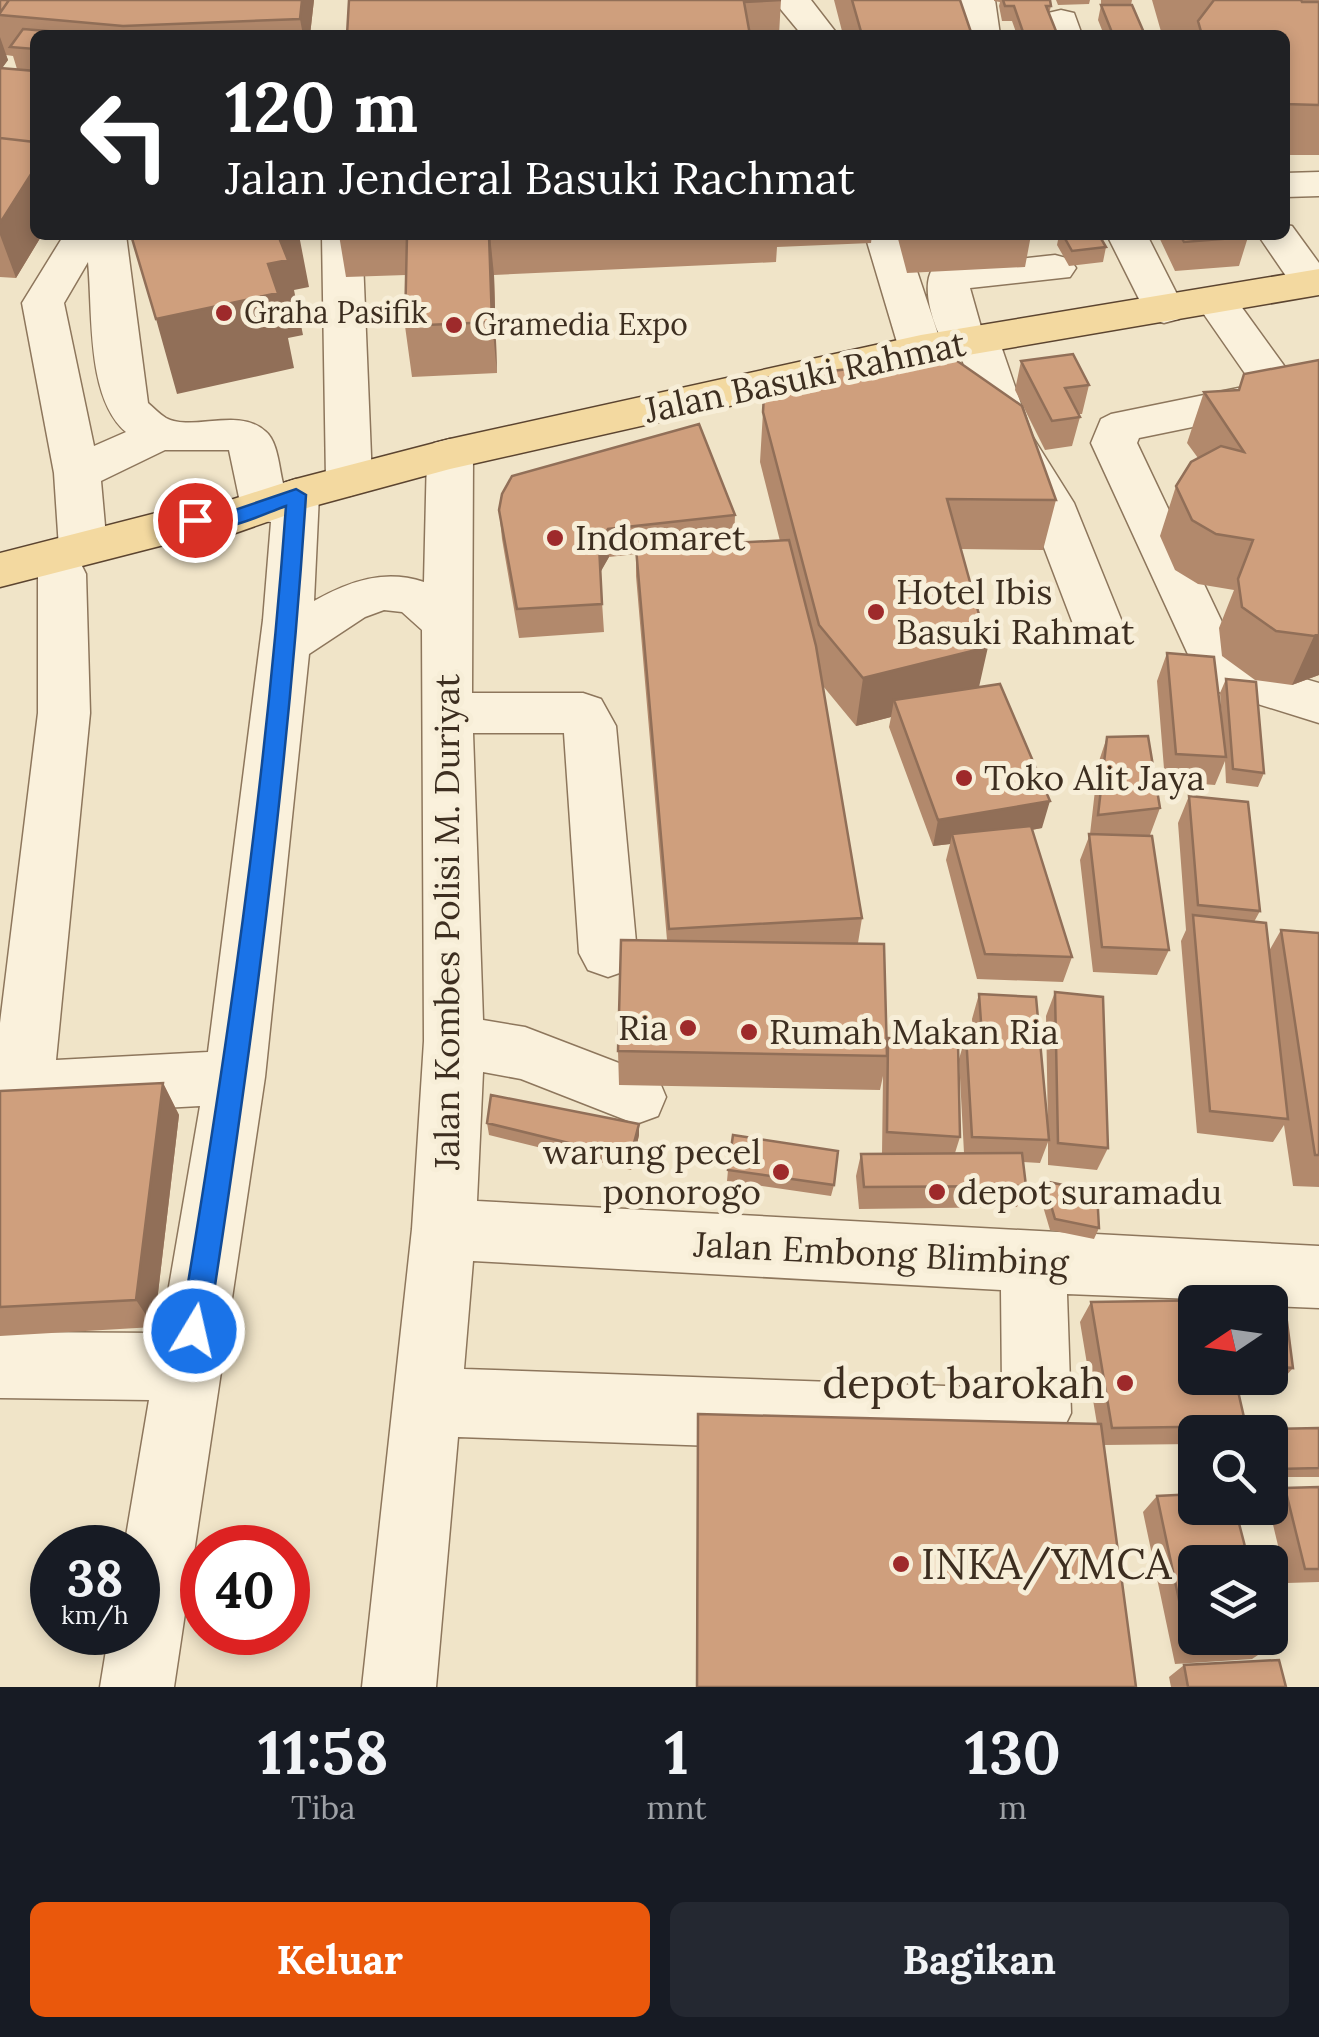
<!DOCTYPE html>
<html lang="id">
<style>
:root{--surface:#171b24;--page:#242831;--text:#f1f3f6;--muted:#9ea1a6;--accent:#ea580c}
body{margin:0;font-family:Lora,serif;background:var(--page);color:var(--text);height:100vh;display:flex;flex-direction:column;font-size:38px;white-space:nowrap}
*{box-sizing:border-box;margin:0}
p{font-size:32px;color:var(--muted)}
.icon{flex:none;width:55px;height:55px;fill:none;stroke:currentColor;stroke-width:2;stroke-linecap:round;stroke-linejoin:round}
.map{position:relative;height:1687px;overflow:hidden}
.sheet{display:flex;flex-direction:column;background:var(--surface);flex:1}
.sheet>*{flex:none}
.guide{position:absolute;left:30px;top:30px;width:1260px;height:210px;border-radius:15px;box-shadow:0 5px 15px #0003;background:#202124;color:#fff;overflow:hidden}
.needle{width:65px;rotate:257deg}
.controls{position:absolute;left:1178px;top:1285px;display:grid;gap:20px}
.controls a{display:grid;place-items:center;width:110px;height:110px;border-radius:15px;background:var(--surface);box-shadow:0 5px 15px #0003;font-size:50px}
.speed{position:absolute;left:30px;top:1525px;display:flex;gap:20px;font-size:50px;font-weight:700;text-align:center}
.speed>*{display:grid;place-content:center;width:130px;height:130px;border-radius:50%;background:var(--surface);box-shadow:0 5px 15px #0003;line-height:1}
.speed small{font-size:25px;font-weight:400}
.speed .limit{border:15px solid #d22;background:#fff;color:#111}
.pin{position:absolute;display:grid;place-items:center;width:85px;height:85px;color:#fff;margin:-42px;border:5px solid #fff;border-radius:50%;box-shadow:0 2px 10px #0007}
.me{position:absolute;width:110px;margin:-55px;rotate:9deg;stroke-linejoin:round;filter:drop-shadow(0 0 8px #0008)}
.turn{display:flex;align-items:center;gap:35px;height:210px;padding:0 30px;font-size:45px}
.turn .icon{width:130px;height:130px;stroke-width:2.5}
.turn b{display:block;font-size:70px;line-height:85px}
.eta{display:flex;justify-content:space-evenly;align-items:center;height:170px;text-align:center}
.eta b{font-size:60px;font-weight:700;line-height:70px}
.primary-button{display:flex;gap:20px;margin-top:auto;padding:20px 30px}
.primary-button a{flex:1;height:115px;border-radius:15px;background:var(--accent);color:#fff;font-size:40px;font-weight:700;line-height:115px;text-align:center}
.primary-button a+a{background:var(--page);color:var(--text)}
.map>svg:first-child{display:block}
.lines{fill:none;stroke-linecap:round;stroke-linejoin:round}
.minor-casing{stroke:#8d765c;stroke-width:3}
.major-casing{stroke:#5b4430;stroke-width:3}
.minor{fill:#faf1dc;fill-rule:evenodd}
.major{fill:#f3d9a0;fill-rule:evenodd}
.wall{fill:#b2896c;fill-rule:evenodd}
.shaded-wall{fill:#916f58}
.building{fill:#cf9f7d;stroke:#916f58;stroke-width:2.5}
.route{fill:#1a73e8;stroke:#114b97;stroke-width:2.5}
.poi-dot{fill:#9e2a2b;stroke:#f7eed8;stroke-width:4}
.labels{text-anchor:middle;stroke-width:10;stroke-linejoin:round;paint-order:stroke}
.far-poi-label{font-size:30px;fill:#3d2e20;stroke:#f7eed8;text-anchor:start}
.street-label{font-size:35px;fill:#3d2e20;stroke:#f7eed8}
.poi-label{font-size:35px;fill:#3d2e20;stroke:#f7eed8;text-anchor:start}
.near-poi-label{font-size:42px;fill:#3d2e20;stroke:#f7eed8;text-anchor:end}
</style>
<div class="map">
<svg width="1319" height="1687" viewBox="0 0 1319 1687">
<rect width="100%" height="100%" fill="#f0e4c8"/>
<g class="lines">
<!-- minor casing -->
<g class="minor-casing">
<path id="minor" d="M 773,0 L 811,0 L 838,35 L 802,35 Z
M 959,0 L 995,0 L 1000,35 L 964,35 Z
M 1061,10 L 1074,13 L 1082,35 L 1046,35 L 1043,21 L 1048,13 Z
M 1319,172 L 1319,196 L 1285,197 L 1285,173 Z
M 1285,225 L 1292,226 L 1319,263 L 1319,294 L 1297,292 L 1258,235 L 1285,235 Z
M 64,235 L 126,235 L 148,403 C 153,407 159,414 166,418 C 192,432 238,407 265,431 C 278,441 279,468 283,483 L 296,479 L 313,484 L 319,495 L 314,601 C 350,581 384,569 424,582 L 427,454 L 434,443 L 450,439 L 466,443 L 473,454 L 472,693 L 583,693 L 601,699 L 616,726 L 637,953 L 628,970 L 608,977 L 588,970 L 579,953 L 564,733 L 473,733 L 483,1020 L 525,1027 L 658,1078 L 666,1097 L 658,1116 L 636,1124 L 521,1079 L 483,1072 L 477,1201 L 1319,1246 L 1319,1308 L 1270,1306 L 1270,1302 L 1067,1294 L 1071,1413 L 1056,1444 L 1023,1457 L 458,1437 L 436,1687 L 362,1687 L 412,1229 L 424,1041 L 422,630 L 402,612 L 384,610 L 365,617 L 309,654 L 265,1077 L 174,1687 L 100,1687 L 109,1632 L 138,1632 L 138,1548 L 124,1548 L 149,1400 L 0,1398 L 0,1332 L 161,1333 L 200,1106 L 33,1115 L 0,1099 L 0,1023 L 38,713 L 38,574 L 45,562 L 64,557 L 59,548 L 54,473 L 22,303 ZM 88,262 C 93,312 86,398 126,432 L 94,446 L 64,303 ZM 165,450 L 229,450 L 241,507 L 248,519 L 271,522 L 263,620 L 208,1052 L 56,1060 L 90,713 L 86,574 L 81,564 L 100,560 L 107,548 L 101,481 ZM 473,1261 L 1001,1290 L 1002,1388 L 464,1369 Z
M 322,235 L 362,235 L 372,480 L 365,491 L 349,496 L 333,491 L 326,480 Z
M 865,235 L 905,235 L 943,349 L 936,359 L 921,363 L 906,359 L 899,349 Z
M 1107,235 L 1147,235 L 1185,310 L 1179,319 L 1164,323 L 1149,319 Z
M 1055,255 L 1070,259 L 1076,268 L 1070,277 L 970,288 L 981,327 L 992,330 L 999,340 L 1032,436 L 1074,503 L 1125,629 L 1118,642 L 1100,647 L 1082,642 L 1075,629 L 1027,503 L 987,436 L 961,356 L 949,353 C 936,333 919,289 933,268 Z
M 1215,287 L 1230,291 L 1293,378 L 1319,373 L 1319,401 L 1139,438 L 1137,443 L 1240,660 L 1319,683 L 1319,723 L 1203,687 L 1091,443 L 1101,419 L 1111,414 L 1253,385 L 1194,300 L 1200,291 Z"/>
</g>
<!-- major casing -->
<g class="major-casing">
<path id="major" d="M 1319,269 L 1319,295 L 921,363 L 450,469 L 310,507 L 224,537 L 195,537 L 0,587 L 0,553 L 195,503 L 221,503 L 296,479 L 450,439 L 921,335 Z"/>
</g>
<!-- minor -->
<use href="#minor" class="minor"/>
<!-- major -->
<use href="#major" class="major"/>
</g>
<!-- wall -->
<path class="wall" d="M 0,0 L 314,0 L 310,35 L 35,35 L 35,235 L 42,235 L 16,278 L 0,277 ZM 6,55 L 13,56 L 17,69 L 2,68 L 8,60 Z
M 349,0 L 781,0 L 779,35 L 347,35 Z
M 834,0 L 960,0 L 972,35 L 843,35 Z
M 994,0 L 1050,0 L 1051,6 L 1049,14 L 1056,31 L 1055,35 L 1017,35 L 1012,21 L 1002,21 L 999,6 L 1000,2 L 994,1 Z
M 1056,0 L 1090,0 L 1089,4 L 1058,5 Z
M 1101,0 L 1132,0 L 1131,5 L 1145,35 L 1104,35 L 1098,20 L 1101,5 Z
M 1152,0 L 1319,0 L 1319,155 L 1285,155 L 1285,35 L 1162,35 Z
M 339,235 L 872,235 L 871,243 L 777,247 L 776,262 L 494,275 L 497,373 L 412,377 L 405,326 L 406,275 L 346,277 Z
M 897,235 L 1031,235 L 1025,267 L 907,273 Z
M 1055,235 L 1099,235 L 1106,247 L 1103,262 L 1069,266 L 1057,245 L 1058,240 Z
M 1158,235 L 1247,235 L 1248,237 L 1239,266 L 1175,271 Z
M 1319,360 L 1319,675 L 1292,685 L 1255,680 L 1222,656 L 1219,628 L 1234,590 L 1198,584 L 1175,570 L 1160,536 L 1176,486 L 1198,458 L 1187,443 L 1204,392 L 1239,390 Z
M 1021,361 L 1089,385 L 1082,414 L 1078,414 L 1080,417 L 1072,446 L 1045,450 L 1015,390 Z
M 765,378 L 1056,500 L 1043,550 L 961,549 L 979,687 L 1042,828 L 1032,830 L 1072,957 L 1063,982 L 977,979 L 946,860 L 950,844 L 933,846 L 889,727 L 891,717 L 856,726 L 823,686 L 862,918 L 858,943 L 887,1044 L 960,1137 L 955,1153 L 964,1153 L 959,1059 L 966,1035 L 973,1036 L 972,1019 L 979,994 L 1048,1129 L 1046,1016 L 1055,992 L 1108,1148 L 1097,1170 L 1048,1165 L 1048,1142 L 1040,1163 L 1023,1162 L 1026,1186 L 1017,1207 L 859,1209 L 856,1176 L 861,1154 L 882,1154 L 883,1076 L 880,1090 L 619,1085 L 618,1051 L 667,940 L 636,576 L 636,554 L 609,557 L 600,572 L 604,632 L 519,638 L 502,539 L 499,510 L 735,515 L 734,543 L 780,541 L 760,462 Z
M 1167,653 L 1222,721 L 1220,693 L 1226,679 L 1264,773 L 1258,787 L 1226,783 L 1225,761 L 1215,785 L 1165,781 L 1157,681 Z
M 1107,737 L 1160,808 L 1150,835 L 1140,836 L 1169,950 L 1157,975 L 1093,972 L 1080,860 L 1090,834 L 1098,764 Z
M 1189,796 L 1260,911 L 1254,922 L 1269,951 L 1281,930 L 1319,933 L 1319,1187 L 1293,1186 L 1284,1125 L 1273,1142 L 1197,1133 L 1181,941 L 1186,930 L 1178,823 Z
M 163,1083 L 179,1115 L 154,1327 L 0,1336 L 0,1091 Z
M 487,1123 L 639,1124 L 639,1135 L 631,1170 L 489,1135 Z
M 728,1170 L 834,1185 L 831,1196 L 727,1181 Z
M 1044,1181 L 1099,1228 L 1094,1239 L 1050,1230 L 1039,1193 Z
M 1091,1302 L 1246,1426 L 1240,1432 L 1195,1432 L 1195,1444 L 1104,1445 L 1136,1687 L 696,1687 L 698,1414 L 1097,1424 L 1080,1322 Z
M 1270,1320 L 1293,1368 L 1285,1377 L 1270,1376 Z
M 1319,1428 L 1319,1477 L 1270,1477 L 1270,1432 L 1267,1432 L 1270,1429 Z
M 1319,1487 L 1319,1582 L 1287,1583 L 1269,1508 L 1270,1502 L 1285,1488 Z
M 1157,1496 L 1270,1647 L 1252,1659 L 1175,1664 L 1143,1512 Z
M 1184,1665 L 1286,1687 L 1171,1687 L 1169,1677 Z"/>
<!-- shaded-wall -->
<path class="shaded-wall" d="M 302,0 L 314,0 L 310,35 L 303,35 L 300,19 Z
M 0,37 L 8,60 L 0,71 Z
M 35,168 L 35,235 L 42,235 L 16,278 L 0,235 L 0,223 Z
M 275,235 L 299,235 L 309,287 L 294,290 L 303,335 L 288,338 L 294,368 L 177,394 L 156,319 L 268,264 Z
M 490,235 L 494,275 L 497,373 L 492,322 Z
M 608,529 L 609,557 L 600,573 L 599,545 Z
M 1319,634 L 1319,675 L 1292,685 L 1314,636 Z
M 988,647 L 977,696 L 894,700 L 891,717 L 856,726 L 863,678 Z
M 1050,801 L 1042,828 L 955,843 L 952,834 L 950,844 L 933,846 L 938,820 Z
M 163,1083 L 179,1115 L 154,1327 L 136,1300 Z
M 639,1124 L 639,1135 L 631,1170 L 630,1158 Z"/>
<!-- building -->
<path class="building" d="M 0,0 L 9,0 L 0,13 Z
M 9,0 L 302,0 L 300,19 L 123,26 L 0,15 L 0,13 Z
M 349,0 L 781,0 L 744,2 L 750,35 L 347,35 Z
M 852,0 L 960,0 L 972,35 L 862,35 Z
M 1003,0 L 1050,0 L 1051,6 L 1046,6 L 1056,31 L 1023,32 L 1014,6 L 1005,6 Z
M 1214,0 L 1301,0 L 1302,2 L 1319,2 L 1319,105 L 1285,104 L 1285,35 L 1202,35 L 1198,21 Z
M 1101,5 L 1132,5 L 1145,35 L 1113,35 Z
M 23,29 L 95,35 L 35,35 L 35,49 L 10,47 Z
M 0,68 L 35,71 L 35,142 L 0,138 Z
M 0,138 L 35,142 L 35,168 L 0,223 Z
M 131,235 L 278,235 L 288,260 L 268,264 L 278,293 L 156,319 Z
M 407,235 L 489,235 L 492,322 L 405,326 Z
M 1063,235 L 1099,235 L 1106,247 L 1072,251 Z
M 1180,235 L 1247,235 L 1248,237 L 1184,242 Z
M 1073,354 L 1089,385 L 1065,388 L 1080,417 L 1052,421 L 1021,361 Z
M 953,358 L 1022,406 L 1056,500 L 947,499 L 988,647 L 863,678 L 819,625 L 763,412 L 765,378 Z
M 1319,360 L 1319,634 L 1314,636 L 1276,631 L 1242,607 L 1238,579 L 1253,540 L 1216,534 L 1192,520 L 1176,486 L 1191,462 L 1221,446 L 1244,452 L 1204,392 L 1239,390 L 1244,374 Z
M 699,424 L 735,515 L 608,529 L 599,545 L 602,604 L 517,609 L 499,510 L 502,494 L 512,476 Z
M 789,540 L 816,646 L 862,918 L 669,929 L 636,548 Z
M 1167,653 L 1214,657 L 1226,757 L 1176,754 Z
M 1226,679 L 1256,682 L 1264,773 L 1233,769 Z
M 1000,684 L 1050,801 L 938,820 L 894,700 Z
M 1148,736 L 1160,808 L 1098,815 L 1107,737 Z
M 1189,796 L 1248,802 L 1260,911 L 1198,905 Z
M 1031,826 L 1072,957 L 985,954 L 952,834 Z
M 1089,834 L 1152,836 L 1169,950 L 1102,947 Z
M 1193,915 L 1266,923 L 1288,1119 L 1210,1111 Z
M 1281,930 L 1319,933 L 1319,1155 L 1315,1155 Z
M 621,940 L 884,944 L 887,1056 L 618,1051 Z
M 1055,992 L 1103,997 L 1108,1148 L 1058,1143 Z
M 979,994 L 1036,997 L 1049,1140 L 972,1137 L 966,1035 L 982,1036 Z
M 888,1038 L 958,1043 L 960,1137 L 887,1132 Z
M 163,1083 L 136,1300 L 0,1307 L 0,1091 Z
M 491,1095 L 639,1124 L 630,1158 L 487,1123 Z
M 733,1135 L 838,1151 L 834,1185 L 728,1170 Z
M 1022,1153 L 1026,1186 L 864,1187 L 861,1154 Z
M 1044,1181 L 1097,1192 L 1099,1228 L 1055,1219 Z
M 1219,1300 L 1219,1302 L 1195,1302 L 1195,1378 L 1235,1378 L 1246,1426 L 1112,1428 L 1091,1302 Z
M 1270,1320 L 1287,1322 L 1293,1368 L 1270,1366 Z
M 698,1414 L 1101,1424 L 1136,1687 L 697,1687 Z
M 1319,1428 L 1319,1468 L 1278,1469 L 1270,1429 Z
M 1319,1487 L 1319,1569 L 1305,1569 L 1285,1488 Z
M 1195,1494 L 1195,1508 L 1235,1508 L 1249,1562 L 1195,1562 L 1195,1638 L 1268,1638 L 1270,1647 L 1190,1652 L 1157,1496 Z
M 1279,1660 L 1286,1687 L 1188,1687 L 1184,1665 Z"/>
<!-- route -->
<path class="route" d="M 296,489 L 306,495 C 288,775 251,1054 208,1331 L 203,1341 L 194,1344 L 184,1341 L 180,1331 C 226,1058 266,783 286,506 C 260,515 208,543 185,520 L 195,513 L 223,514 Z"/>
<!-- markers -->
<g class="poi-dot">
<circle cx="224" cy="313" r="10"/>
<circle cx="454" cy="325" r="10"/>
<circle cx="555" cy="538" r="10"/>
<circle cx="876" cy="612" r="10"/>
<circle cx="964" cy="778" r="10"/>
<circle cx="688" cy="1028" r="10"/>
<circle cx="749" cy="1032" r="10"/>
<circle cx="781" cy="1172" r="10"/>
<circle cx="937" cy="1192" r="10"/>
<circle cx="1125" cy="1383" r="10"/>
<circle cx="901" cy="1564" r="10"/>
</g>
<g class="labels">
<!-- far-poi labels -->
<g class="far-poi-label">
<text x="244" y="323">Graha Pasifik</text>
<text x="474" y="335">Gramedia Expo</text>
</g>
<!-- street labels -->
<g class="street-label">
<text transform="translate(805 377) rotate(-12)" y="12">Jalan Basuki Rahmat</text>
<text transform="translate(447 922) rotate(-90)" y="12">Jalan Kombes Polisi M. Duriyat</text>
<text transform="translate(881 1254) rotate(3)" y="12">Jalan Embong Blimbing</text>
</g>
<!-- poi labels -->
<g class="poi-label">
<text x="575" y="550">Indomaret</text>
<text x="896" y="604">Hotel Ibis<tspan x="896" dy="40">Basuki Rahmat</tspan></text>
<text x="984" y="790">Toko Alit Jaya</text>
<text x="668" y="1040" text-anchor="end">Ria</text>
<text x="769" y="1044">Rumah Makan Ria</text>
<text x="761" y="1164" text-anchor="end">warung pecel<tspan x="761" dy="40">ponorogo</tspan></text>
<text x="957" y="1204">depot suramadu</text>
</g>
<!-- near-poi labels -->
<g class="near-poi-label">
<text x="1105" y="1398">depot barokah</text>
<text x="921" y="1579" text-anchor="start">INKA/YMCA</text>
</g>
</g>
</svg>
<div class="controls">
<a><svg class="needle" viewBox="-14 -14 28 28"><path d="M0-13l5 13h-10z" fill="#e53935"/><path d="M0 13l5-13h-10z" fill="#9ea1a6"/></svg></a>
<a><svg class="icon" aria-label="search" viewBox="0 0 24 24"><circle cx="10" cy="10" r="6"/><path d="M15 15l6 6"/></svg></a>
<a><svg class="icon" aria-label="layers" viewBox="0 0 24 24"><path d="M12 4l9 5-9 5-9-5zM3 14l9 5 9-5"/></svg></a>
</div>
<div class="speed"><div>38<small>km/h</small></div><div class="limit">40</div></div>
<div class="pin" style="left:195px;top:520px;background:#d93025"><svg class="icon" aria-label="arrive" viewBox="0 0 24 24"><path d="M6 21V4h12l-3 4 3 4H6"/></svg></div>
<svg class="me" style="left:194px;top:1331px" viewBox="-20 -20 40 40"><circle r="17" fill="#1a73e8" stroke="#fff" stroke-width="3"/><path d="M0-11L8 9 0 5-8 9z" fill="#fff"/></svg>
<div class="guide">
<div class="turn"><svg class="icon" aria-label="left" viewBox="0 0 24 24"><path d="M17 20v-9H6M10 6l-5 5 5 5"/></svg><div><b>120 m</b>Jalan Jenderal Basuki Rachmat</div></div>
</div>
</div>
<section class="sheet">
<div class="eta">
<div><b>11:58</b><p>Tiba</p></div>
<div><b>1</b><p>mnt</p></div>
<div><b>130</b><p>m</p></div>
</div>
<div class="primary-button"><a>Keluar</a><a>Bagikan</a></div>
</section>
